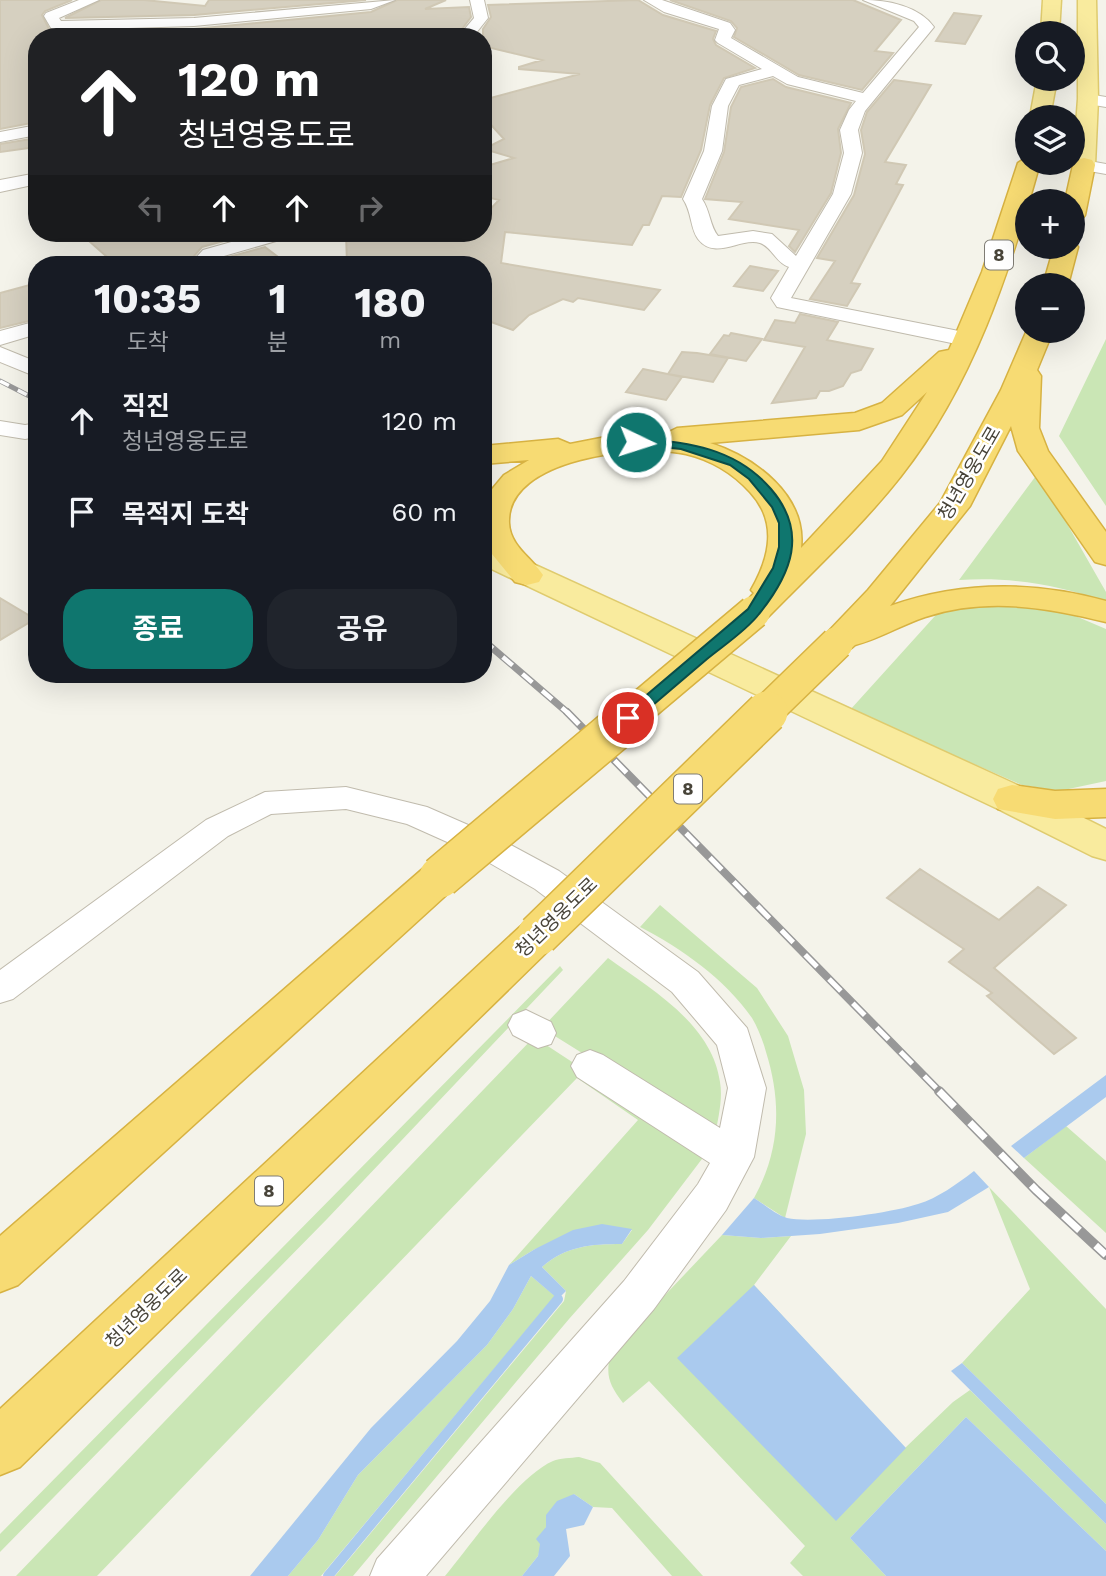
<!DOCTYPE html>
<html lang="ko">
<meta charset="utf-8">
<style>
:root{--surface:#171b24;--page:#20242c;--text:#f1f3f6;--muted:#9ea1a6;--accent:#0f766e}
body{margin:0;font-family:"Work Sans","Noto Sans KR",sans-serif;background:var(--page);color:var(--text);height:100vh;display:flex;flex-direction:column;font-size:26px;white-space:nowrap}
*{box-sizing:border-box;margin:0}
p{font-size:23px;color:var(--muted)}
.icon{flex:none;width:38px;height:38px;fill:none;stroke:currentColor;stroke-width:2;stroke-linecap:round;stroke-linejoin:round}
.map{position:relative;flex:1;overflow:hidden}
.panel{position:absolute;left:28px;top:256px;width:464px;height:427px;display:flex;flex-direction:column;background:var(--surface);border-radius:28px;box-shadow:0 7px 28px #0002}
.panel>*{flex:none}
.top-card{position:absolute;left:28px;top:28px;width:464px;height:214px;border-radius:28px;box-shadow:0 7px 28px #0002;background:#202124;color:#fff;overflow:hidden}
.tools{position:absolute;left:1015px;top:21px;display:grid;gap:14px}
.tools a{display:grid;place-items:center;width:70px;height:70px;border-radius:50%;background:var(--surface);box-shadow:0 7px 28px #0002;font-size:35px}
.pin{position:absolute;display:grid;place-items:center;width:60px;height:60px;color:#fff;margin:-30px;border:4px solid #fff;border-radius:50%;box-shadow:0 2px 7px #0007}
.me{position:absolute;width:77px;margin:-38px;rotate:94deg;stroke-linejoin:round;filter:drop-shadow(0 0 5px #0008)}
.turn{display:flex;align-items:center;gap:24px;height:147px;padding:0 35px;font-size:32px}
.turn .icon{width:91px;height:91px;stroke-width:2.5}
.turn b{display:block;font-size:49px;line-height:60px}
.lanes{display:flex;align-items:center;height:66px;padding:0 35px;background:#0003;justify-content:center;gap:35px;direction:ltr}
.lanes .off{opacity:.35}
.eta{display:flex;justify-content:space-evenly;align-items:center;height:119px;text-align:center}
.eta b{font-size:42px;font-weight:700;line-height:49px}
.cta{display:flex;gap:14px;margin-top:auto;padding:14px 35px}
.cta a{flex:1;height:80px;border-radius:28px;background:var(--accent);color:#fff;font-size:28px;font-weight:700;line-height:80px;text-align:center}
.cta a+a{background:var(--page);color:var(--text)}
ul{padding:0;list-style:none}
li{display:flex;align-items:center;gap:21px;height:91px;padding:0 35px}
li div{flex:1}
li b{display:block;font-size:26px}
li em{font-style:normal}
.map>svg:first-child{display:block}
.green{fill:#cae6b5}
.water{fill:#aacaee}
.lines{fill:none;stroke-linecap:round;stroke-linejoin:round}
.stream{stroke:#aacaee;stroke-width:10}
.building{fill:#d6d0c0;stroke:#d0c8b4;stroke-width:2}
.minor-casing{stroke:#c0bbad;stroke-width:2}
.major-casing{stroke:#dfcb6e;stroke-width:3}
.highway-casing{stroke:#d7b242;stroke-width:3}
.minor{fill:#fff;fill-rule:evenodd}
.major{fill:#f9eb9e;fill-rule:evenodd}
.highway{fill:#f7db73;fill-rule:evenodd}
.rail-far3-casing{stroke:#989898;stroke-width:5}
.rail-far2-casing{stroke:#989898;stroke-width:7}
.rail-far1-casing{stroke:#989898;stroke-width:8}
.rail-casing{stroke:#989898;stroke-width:10}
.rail-far3{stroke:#fff;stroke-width:3.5;stroke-dasharray:10;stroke-linecap:butt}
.rail-far2{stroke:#fff;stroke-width:4.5;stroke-dasharray:13;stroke-linecap:butt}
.rail-far1{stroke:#fff;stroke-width:5;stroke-dasharray:17;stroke-linecap:butt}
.rail{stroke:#fff;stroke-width:7;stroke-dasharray:22;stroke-linecap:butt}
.highway-bridge-far1-casing{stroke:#d7b242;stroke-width:35;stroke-linecap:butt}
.highway-bridge-casing{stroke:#d7b242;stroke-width:44;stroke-linecap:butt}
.highway-bridge-far1{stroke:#f7db73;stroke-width:32}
.highway-bridge{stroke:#f7db73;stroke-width:41}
.route{fill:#0f766e;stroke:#0a4d48;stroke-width:2}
.labels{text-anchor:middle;stroke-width:5;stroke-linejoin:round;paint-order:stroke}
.shield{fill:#fff;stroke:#7f7c74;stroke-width:2}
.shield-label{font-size:18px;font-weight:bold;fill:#484439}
.street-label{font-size:19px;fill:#484439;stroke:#fff}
</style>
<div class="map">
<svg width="1106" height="1576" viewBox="0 0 1106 1576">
<rect width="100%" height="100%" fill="#f4f3ea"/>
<!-- green -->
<path class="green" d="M 1106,339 L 1106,506 L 1059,436 Z
M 1038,473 L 1106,592 L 1106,602 C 1057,584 1011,577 959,580 Z
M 1006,601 L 1073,615 L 1106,629 L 1106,781 L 1059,791 L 1022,785 L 850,710 L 944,606 Z
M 660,905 L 757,988 L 788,1036 L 804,1090 L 806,1134 L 785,1218 L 754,1198 C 780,1151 782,1103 766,1052 C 763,1041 758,1028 752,1018 C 725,979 681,948 640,927 Z
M 608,958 C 651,989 712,1024 720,1082 C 723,1100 718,1118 715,1136 L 542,1028 Z
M 560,966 L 563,970 L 327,1219 L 0,1552 L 0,1534 Z
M 534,1037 L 708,1151 L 648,1230 L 569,1319 L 353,1576 L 335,1576 L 564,1301 L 566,1291 L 542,1267 C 566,1246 591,1244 622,1244 L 632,1230 L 535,1249 L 509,1265 L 638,1120 L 577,1078 L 97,1576 L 16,1576 Z
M 1066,1126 L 1106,1161 L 1106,1233 L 1024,1158 Z
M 989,1187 L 1106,1309 L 1106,1504 L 962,1363 L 1030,1289 Z
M 722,1235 L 761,1238 L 791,1236 L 754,1285 L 905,1448 L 953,1402 L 970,1390 L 1106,1524 L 1106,1551 L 966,1417 L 850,1538 L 886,1576 L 803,1576 L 790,1563 L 805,1546 L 649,1381 L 623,1403 C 609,1384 605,1376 611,1352 Z
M 531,1276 L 555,1296 L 321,1576 L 288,1576 L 318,1540 L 358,1475 L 487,1345 L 513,1309 Z
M 579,1457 L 600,1463 L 703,1576 L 672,1576 L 612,1508 L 593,1507 L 574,1494 L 546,1527 L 538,1556 L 522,1576 L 445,1576 C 470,1546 518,1476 553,1461 C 560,1458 571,1458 579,1457 Z"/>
<!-- water -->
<path class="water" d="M 1106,1075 L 1106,1097 L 1024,1158 L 1011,1146 Z
M 974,1171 L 989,1187 L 948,1212 L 898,1223 L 820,1234 L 761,1238 L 722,1235 L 754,1198 C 764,1204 776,1215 787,1218 C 813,1224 891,1213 918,1204 C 938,1198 957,1184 974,1171 Z
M 602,1224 L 632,1229 L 622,1244 C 591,1244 566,1246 542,1267 L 566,1291 L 558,1299 L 531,1276 L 513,1309 L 487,1345 L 358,1475 L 318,1540 L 288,1576 L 250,1576 L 371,1428 L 457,1341 L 490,1301 L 509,1265 L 535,1249 L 573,1230 Z
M 754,1285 L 906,1448 L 836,1521 L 677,1358 Z
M 962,1363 L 1106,1504 L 1106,1524 L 951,1371 Z
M 966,1417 L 1106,1551 L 1106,1576 L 886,1576 L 850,1538 Z
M 574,1494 L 593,1507 L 584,1525 L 566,1529 L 570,1556 L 554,1576 L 522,1576 L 538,1556 L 540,1544 L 536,1539 L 546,1527 L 546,1515 L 557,1501 Z"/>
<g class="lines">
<!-- stream -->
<path class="stream" d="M 328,1576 L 558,1299"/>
</g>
<!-- building -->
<path class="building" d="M 0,0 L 72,0 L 45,11 L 42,15 L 49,29 L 62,33 L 194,29 L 371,12 L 397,0 L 446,0 L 425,9 L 469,7 L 471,17 L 456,37 L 37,37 L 37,122 L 0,129 Z
M 101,0 L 144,0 L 205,6 L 209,0 L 366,0 L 194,15 L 65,18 Z
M 638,0 L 663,15 L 716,31 L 713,39 L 716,45 L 755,68 L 724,78 L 710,105 L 701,150 L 681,197 L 662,196 L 649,225 L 643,225 L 632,245 L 505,232 L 501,263 L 660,290 L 644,310 L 578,298 L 573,302 L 563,299 L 529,315 L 513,330 L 483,319 L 483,264 L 412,264 L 412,258 L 347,264 L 346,233 L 397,233 L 398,241 L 430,241 L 444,233 L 483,233 L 483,217 L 499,200 L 483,196 L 483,167 L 514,158 L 484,149 L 504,139 L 483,116 L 483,100 L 580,74 L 519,69 L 519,67 L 542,60 L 483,46 L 483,29 L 491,17 L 488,5 Z
M 670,0 L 853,0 L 901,20 L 875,51 L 893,53 L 862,90 L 799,75 L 734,37 L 737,28 L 731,21 Z
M 954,13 L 981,16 L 965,44 L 936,41 Z
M 773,79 L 786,87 L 851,103 L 838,129 L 841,153 L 831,193 L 795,252 L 789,246 L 799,230 L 729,219 L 742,202 L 705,199 L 724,152 L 731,107 L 741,87 Z
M 894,80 L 931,85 L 885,162 L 906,165 L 896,184 L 903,185 L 851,283 L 860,284 L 847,306 L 810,299 L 835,261 L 817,258 L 854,195 L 865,154 L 861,130 L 867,112 Z
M 37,138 L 37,147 L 0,152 L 0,144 Z
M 80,233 L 248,233 L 249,234 L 202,247 L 187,264 L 115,264 Z
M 265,247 L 286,263 L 214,264 L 218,260 Z
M 750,266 L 778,271 L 763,291 L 734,286 Z
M 37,283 L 37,319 L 0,328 L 0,293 Z
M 800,314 L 838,322 L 827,340 L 873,349 L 861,370 L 851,373 L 843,386 L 829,391 L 820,391 L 816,398 L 772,403 L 805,347 L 764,340 L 775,320 L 795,323 Z
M 731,333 L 762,339 L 746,361 L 710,354 L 724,335 L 729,336 Z
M 682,352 L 697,353 L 728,358 L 713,382 L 668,374 Z
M 643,369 L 682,377 L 666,400 L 626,392 Z
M 0,598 L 35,619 L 0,640 Z
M 920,869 L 999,920 L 1038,887 L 1066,905 L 994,968 L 1076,1038 L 1054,1054 L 987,996 L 992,993 L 949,962 L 964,949 L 887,898 Z"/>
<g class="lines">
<!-- minor casing -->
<g class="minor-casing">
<path id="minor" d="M 79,0 L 99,0 L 59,18 L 61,21 L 194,18 L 395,0 L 371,9 L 194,26 L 62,30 L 51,28 L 44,16 L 46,13 Z
M 470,0 L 484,0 L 488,18 L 473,37 L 458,37 L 474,18 Z
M 644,0 L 662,0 L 730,23 L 735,30 L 731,38 L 798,77 L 863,93 L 919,27 L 914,21 L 863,0 C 888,0 919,6 934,27 L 865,111 L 858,130 L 862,153 L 851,194 L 791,298 L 974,334 L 977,339 L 974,344 L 966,346 L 777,307 L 771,298 L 789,267 C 776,263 772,247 760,243 C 741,237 715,261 698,239 C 690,228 692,212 683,199 L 704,151 L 712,106 L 726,79 L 762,69 L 718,43 L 715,40 L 719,29 L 664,12 ZM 773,76 L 787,84 L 856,101 L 849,110 L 840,130 L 844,153 L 833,194 L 796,256 L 772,234 L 753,231 L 718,236 C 710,227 710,210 702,199 L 722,151 L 728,106 L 739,85 Z
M 1088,94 L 1106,97 L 1106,107 L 1082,103 L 1080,99 Z
M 37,125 L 37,135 L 0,142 L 0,132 Z
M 1084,160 L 1106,164 L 1106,174 L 1078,169 L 1075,165 Z
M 37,173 L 37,184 L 0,192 L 0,180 Z
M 263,233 L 293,233 L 290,237 L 217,258 L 211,264 L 190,264 L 203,250 Z
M 37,321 L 37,334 L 0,345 L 0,331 Z
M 0,347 L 37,362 L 37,377 L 0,362 Z
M 0,421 L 25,425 L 37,423 L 37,437 L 25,439 L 0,435 Z
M 346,787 L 427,807 L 498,838 L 559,871 L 698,972 L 747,1028 L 766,1088 L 754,1157 L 726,1210 L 654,1309 L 426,1576 L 370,1576 L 377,1559 L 624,1281 L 698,1184 L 710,1163 L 577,1077 L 571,1066 L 577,1055 L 590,1050 L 603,1055 L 720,1128 L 728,1088 L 717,1045 L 672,992 L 535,889 L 474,854 L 407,824 L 346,809 L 271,814 L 228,836 L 13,999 L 0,1003 L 0,970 L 206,820 L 265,792 Z
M 526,1010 L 551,1022 L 556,1033 L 551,1044 L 538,1048 L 513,1035 L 508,1025 L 513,1015 Z"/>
</g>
<!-- major casing -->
<g class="major-casing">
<path id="major" d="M 1043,0 L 1061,0 L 1059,33 L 1041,33 Z
M 1078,0 L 1096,0 L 1098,99 L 1095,165 L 1092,170 L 1076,170 L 1073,165 L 1078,99 Z
M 1037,79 L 1057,79 L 1050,117 L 1030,117 Z
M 483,543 L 494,546 L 1026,789 L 1106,829 L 1106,860 L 1092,856 L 998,809 L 483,565 Z"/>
</g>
<!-- highway casing -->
<g class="highway-casing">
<path id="highway" d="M 1027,157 L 1027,163 L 1040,163 C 1010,271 973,385 901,476 C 860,528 812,572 766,619 L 754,622 L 742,619 L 737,612 L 754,593 L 751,590 C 770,557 778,522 750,492 C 733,473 711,460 686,454 C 642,444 506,457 509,523 C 510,546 531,557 543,575 L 539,582 L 527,585 L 515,582 L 483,543 L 483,500 L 504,475 L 529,460 L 483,464 L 483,446 L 558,439 L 570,444 L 621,434 L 665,434 L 677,428 L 855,413 L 882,403 L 939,352 L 949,350 L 982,272 L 1018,163 ZM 927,392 L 882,461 L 801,548 C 807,495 754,457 710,443 L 859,430 L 902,415 Z
M 1084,158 L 1092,160 L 1095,165 L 1085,215 L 1081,220 L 1073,222 L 1073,201 L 1065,201 L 1073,165 L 1076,160 Z
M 1073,241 L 1078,247 L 1068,285 L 1043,285 L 1054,247 L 1073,247 Z
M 1027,330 L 1053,331 L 1037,370 L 1041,376 L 1039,428 L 1048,451 L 1106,532 L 1106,565 L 1095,562 L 1018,451 L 1011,426 L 970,506 L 890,606 C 961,581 1034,581 1106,601 L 1106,622 C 1046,607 986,597 925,617 C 901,625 879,639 855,645 C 846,654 837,654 825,651 L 820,643 L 825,635 L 868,590 L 940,503 L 1001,390 Z
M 1012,785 L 1055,791 L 1106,789 L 1106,817 L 1055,819 L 998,809 L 993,799 L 998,789 Z
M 440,862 L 454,866 L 460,877 L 454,888 L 18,1285 L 0,1292 L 0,1236 L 426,866 Z
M 538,919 L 553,924 L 559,935 L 553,946 L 20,1467 L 0,1475 L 0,1409 L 523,924 Z"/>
</g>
<!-- minor -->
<use href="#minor" class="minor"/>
<!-- major -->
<use href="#major" class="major"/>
<!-- highway -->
<use href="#highway" class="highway"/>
<!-- rail-far3 casing -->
<g class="rail-far3-casing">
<path id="rail-far3" d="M 0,381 L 37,400"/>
</g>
<!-- rail-far2 casing -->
<g class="rail-far2-casing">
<path id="rail-far2" d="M 483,640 L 568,713"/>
</g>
<!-- rail-far1 casing -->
<g class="rail-far1-casing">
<path id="rail-far1" d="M 567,712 L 941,1093"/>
</g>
<!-- rail casing -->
<g class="rail-casing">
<path id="rail" d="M 939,1091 L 1036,1190 L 1106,1255"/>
</g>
<!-- rail-far3 -->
<use href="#rail-far3" class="rail-far3"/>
<!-- rail-far2 -->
<use href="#rail-far2" class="rail-far2"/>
<!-- rail-far1 -->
<use href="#rail-far1" class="rail-far1"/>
<!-- rail -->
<use href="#rail" class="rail"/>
<!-- highway-bridge-far1 casing -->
<g class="highway-bridge-far1-casing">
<path id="highway-bridge-far1" d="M 634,713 L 754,612
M 765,713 L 837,643"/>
</g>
<!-- highway-bridge casing -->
<g class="highway-bridge-casing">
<path id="highway-bridge" d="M 440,877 L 636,712
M 538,935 L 767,712"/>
</g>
<!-- highway-bridge-far1 -->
<use href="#highway-bridge-far1" class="highway-bridge-far1"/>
<!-- highway-bridge -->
<use href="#highway-bridge" class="highway-bridge"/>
</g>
<!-- route -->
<path class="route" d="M 636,438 C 688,442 736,448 771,489 C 808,532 792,573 759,614 C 746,631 724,645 707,659 C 682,680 658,701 633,722 L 628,723 L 620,718 L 623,715 L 748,609 L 773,568 L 779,547 L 779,523 L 772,507 L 749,479 L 730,465 L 681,449 L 632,444 L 632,439 Z"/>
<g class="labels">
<!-- shield labels -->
<g class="shield">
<rect x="985" y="240.5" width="28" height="29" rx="5"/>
<rect x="674" y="774.5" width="28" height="29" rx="5"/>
<rect x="255" y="1176.5" width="28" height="29" rx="5"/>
</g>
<g class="shield-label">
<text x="999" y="261">8</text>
<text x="688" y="795">8</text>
<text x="269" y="1197">8</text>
</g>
<!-- street labels -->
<g class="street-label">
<text transform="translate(969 473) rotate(-60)" y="7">청년영웅도로</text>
<text transform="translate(556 917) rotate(-44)" y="7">청년영웅도로</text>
<text transform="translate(146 1308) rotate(-44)" y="7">청년영웅도로</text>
</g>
</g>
</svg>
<div class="tools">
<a><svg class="icon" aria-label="search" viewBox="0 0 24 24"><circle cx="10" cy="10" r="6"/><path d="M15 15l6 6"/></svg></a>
<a><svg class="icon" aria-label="layers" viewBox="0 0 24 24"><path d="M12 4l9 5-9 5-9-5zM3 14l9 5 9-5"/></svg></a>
<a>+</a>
<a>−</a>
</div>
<div class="pin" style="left:628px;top:718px;background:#d93025"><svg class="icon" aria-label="arrive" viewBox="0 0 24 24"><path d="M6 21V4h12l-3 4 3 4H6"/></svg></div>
<svg class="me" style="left:636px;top:442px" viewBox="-20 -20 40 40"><circle r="17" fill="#0f766e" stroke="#fff" stroke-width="3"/><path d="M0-11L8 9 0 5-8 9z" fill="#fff"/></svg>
<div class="top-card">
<div class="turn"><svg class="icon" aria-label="ahead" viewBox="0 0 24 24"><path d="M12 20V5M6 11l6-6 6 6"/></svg><div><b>120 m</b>청년영웅도로</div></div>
<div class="lanes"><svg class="icon off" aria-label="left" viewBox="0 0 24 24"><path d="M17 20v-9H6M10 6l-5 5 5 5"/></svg><svg class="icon" aria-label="ahead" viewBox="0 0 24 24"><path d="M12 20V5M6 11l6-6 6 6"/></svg><svg class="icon" aria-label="ahead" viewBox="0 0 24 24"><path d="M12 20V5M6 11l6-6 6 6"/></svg><svg class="icon off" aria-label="right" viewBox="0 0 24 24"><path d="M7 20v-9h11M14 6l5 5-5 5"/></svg></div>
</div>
<section class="panel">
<div class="eta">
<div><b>10:35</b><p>도착</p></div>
<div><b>1</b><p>분</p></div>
<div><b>180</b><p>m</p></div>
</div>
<ul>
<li><svg class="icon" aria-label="ahead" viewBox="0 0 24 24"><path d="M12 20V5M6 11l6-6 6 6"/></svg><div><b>직진</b><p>청년영웅도로</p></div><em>120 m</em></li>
<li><svg class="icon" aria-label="arrive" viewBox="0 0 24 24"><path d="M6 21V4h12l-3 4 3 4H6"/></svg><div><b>목적지 도착</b></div><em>60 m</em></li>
</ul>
<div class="cta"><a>종료</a><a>공유</a></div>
</section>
</div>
